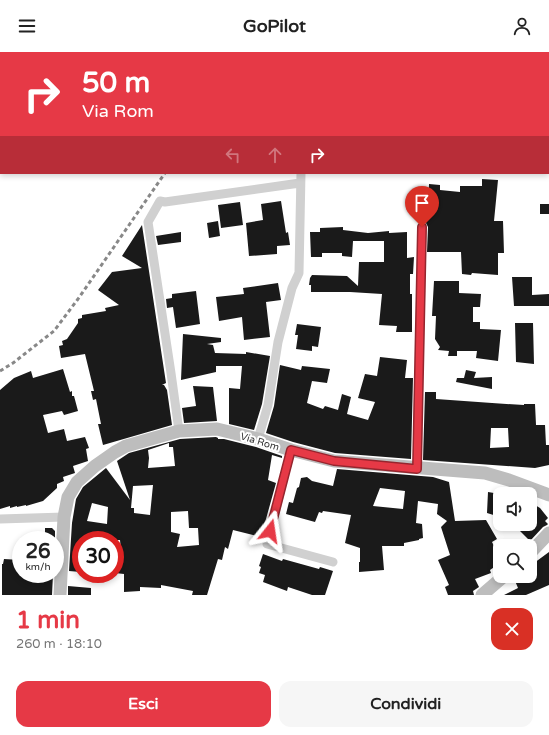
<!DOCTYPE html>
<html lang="it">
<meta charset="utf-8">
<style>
:root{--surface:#fff;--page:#f6f6f6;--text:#222;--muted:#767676;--accent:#e63946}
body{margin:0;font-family:"Varela Round",sans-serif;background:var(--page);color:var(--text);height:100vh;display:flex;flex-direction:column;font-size:15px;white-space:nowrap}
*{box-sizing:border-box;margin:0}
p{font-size:13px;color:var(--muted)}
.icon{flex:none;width:22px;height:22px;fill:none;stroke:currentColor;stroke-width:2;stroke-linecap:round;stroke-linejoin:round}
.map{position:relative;height:543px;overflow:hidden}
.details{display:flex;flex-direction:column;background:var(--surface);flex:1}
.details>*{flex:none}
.guide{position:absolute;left:0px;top:0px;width:549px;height:122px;box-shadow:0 2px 6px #0003;background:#e63946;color:#fff;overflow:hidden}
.buttons{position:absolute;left:493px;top:435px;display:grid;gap:8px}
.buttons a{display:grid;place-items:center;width:44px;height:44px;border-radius:8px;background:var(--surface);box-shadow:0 2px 6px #0003;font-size:20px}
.speed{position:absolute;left:12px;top:479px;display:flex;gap:8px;font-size:20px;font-weight:700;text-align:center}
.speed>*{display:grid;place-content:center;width:52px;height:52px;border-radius:50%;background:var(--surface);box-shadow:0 2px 6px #0003;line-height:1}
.speed small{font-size:10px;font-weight:400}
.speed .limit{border:6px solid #d22;background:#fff;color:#111}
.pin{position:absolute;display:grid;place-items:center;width:34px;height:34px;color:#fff;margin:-41px -17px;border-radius:50% 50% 50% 0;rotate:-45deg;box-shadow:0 0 4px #0007}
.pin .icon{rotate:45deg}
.me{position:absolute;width:44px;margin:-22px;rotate:15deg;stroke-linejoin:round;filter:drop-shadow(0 0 3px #0008)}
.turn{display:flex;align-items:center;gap:14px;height:84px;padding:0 16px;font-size:18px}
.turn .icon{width:52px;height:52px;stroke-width:2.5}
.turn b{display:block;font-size:28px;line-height:34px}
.lanes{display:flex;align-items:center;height:38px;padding:0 16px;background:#0003;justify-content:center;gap:20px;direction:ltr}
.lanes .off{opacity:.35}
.round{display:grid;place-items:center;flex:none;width:42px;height:42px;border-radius:12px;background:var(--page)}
.summary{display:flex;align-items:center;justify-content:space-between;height:68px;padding:0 16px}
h1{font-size:24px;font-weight:700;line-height:30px;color:var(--accent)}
.primary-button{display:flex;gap:8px;margin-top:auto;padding:8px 16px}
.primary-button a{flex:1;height:46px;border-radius:12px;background:var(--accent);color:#fff;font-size:16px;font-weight:700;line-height:46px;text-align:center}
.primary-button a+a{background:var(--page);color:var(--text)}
header{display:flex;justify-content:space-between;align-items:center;height:52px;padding:0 16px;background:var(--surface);font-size:18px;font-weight:700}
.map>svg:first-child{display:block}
.building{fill:#1a1a1a;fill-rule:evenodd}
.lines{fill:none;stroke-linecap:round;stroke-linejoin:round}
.street{stroke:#d0d0d0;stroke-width:9}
.secondary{stroke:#bdbdbd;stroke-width:13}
.rail{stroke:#888;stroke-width:3;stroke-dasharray:4 3;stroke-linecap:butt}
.route-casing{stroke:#96252e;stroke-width:10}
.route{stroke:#e63946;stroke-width:7}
.labels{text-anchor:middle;stroke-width:4;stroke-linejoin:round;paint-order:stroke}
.street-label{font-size:10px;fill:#333;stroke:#fff}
</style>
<header><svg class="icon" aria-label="menu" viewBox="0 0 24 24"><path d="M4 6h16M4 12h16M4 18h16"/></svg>GoPilot<svg class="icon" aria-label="person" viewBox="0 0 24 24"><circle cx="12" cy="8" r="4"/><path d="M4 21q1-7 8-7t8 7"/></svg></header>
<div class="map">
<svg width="549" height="543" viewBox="0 0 549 543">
<rect width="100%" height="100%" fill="#fff"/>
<!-- building -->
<path class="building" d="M 482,127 L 498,128 L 494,169 L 503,169 L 504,201 L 498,201 L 498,223 L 472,221 L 471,223 L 462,222 L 461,200 L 427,200 L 428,175 L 426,171 L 427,166 L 428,166 L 429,132 L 440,133 L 440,138 L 460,140 L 460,134 L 482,134 Z
M 281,149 L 286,181 L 288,180 L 290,193 L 277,194 L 277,202 L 249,204 L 246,171 L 263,168 L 261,152 Z
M 240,150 L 243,173 L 221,176 L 218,153 Z
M 540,152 L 549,152 L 549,162 L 540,162 Z
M 218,169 L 220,184 L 209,186 L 207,171 Z
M 142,173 L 166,331 L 162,333 L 164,333 L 167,338 L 172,373 L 103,393 L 98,372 L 101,372 L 96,347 L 93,348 L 91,339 L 94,339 L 85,302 L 61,306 L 59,294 L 63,293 L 62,289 L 67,287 L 78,271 L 78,267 L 82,266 L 82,263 L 106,259 L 105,256 L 119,253 L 98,238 L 112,220 L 142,216 L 122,204 Z
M 343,175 L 343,178 L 368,181 L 389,179 L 389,181 L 407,180 L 407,206 L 414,205 L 413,222 L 410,222 L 410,242 L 412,242 L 412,280 L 396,280 L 397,274 L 379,273 L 382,242 L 350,240 L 311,240 L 311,233 L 309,233 L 310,226 L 312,223 L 347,224 L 358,234 L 359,210 L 384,210 L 384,189 L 353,189 L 352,205 L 342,204 L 342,201 L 322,201 L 322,205 L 311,205 L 310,180 L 320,180 L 320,176 Z
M 181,180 L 181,190 L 158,193 L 156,184 Z
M 512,225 L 532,225 L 532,243 L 549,242 L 549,254 L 514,254 Z
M 434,229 L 459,229 L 459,241 L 481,242 L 480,255 L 473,255 L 473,270 L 480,270 L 480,277 L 501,278 L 498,309 L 476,306 L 477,299 L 457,299 L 457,304 L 448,304 L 449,299 L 438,298 L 440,295 L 435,287 L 436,264 L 432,264 Z
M 278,231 L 281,248 L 266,250 L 270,285 L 244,288 L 242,265 L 219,269 L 216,245 L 244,242 L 243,236 Z
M 196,239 L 200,272 L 176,276 L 173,255 L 167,256 L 166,247 L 172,246 L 172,242 Z
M 515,271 L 533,271 L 534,312 L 516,310 Z
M 297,272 L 321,275 L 318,295 L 312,294 L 312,299 L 296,297 L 298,283 L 295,283 Z
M 183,282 L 221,286 L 221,290 L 207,292 L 213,293 L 215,301 L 246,302 L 246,300 L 270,304 L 262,352 L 254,378 L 229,372 L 229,336 L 240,337 L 242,314 L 216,314 L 216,320 L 181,328 Z
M 380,305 L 407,308 L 405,326 L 413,326 L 411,407 L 335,401 L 293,390 L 266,381 L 274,354 L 280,313 L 301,318 L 302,314 L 330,317 L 327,331 L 312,329 L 307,351 L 323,357 L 325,354 L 338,358 L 342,342 L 351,345 L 347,362 L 368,368 L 375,350 L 358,346 L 365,322 L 377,324 Z
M 63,317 L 70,340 L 72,339 L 72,344 L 74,344 L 78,359 L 64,363 L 62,359 L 43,363 L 48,381 L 64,377 L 67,389 L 85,385 L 89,396 L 86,397 L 88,409 L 73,414 L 75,421 L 63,425 L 64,429 L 57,432 L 57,436 L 43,449 L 26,454 L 26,453 L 17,455 L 17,454 L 10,456 L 10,454 L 0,457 L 0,338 L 14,326 L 31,319 L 33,326 Z
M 466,318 L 476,320 L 474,326 L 492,325 L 492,337 L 456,330 L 457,326 L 464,326 Z
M 193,334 L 213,335 L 217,369 L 184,371 L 182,356 L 196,354 Z
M 425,340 L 436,340 L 436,347 L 492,351 L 524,353 L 524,352 L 535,352 L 536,373 L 545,373 L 546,393 L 549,393 L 549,413 L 535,416 L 423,408 ZM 491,376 L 508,376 L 509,395 L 490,396 Z
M 216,385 L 218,386 L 218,387 L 224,387 L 256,395 L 282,404 L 282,406 L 272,403 L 268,428 L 276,431 L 261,485 L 233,478 L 228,497 L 225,495 L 222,508 L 218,507 L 207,543 L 192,543 L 193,539 L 161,533 L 161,536 L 140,535 L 140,539 L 124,540 L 124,522 L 115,521 L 115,508 L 122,508 L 120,488 L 81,488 L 81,520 L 69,519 L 72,471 L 76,447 L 83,435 L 106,416 L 130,448 L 117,409 L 129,401 L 180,387 ZM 169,391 L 169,395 L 173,395 L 175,414 L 148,416 L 149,406 L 148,398 ZM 153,433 L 150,463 L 134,461 L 134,456 L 131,456 L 133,434 ZM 92,451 L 108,455 L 107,472 L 87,469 ZM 188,459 L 189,476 L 198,476 L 199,493 L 177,495 L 180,482 L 171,480 L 171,460 Z
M 337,417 L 433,425 L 449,430 L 455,469 L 486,468 L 497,487 L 492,490 L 500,506 L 500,511 L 490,518 L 491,521 L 475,527 L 479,535 L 473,539 L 474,543 L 448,543 L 445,535 L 449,533 L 438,508 L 450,503 L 441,475 L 447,469 L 437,462 L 438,452 L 418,449 L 416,471 L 422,472 L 423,486 L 419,487 L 419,488 L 404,491 L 404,494 L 382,494 L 384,518 L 359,520 L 359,510 L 360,510 L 360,496 L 345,491 L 351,463 L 323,459 L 322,461 L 319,460 L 315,470 L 286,462 L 289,450 L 293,451 L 297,436 L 299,435 L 301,426 L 307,425 L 312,429 L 333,434 ZM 380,436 L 405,439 L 403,457 L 373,454 Z
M 488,440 L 500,442 L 500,465 L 487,461 Z
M 530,450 L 540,456 L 548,466 L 545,469 L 548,472 L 547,473 L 543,475 L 530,489 L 513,472 L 530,472 Z
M 45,476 L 52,476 L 55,479 L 55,488 L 45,488 Z
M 549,500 L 549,533 L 526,543 L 504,543 L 518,536 L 513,524 L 530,524 L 530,514 Z
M 263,502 L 282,509 L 283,507 L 319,517 L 320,515 L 333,519 L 325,543 L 312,543 L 288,535 L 287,539 L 263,530 L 265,523 L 259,521 L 261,515 L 259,514 Z
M 4,507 L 21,508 L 21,522 L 53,522 L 52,543 L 2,543 L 2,512 L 3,512 Z
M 68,534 L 91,536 L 91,543 L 68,543 Z"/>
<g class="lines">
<!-- street -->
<path class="street" d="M 179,379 L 171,321 L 148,170 L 160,149 L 165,150 L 300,131
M 258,387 L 268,353 L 278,290 L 292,236 L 299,221 L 301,121
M 291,398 L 267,492 L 333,510
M 417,417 L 422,175
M 0,467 L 64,465"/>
<!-- secondary -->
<path class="secondary" d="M 530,501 L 549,481
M 60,543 L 64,465 L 68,445 L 77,430 L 95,414 L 115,400 L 126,394 L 179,379 L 217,377 L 258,387 L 291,398 L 334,409 L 485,421 L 509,428 L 549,443
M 482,543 L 504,524"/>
<!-- rail -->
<path class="rail" d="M 248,1 L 249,0
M 0,319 L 13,311 L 54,279 L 78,247 L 165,121"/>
</g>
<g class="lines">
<!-- route casing -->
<g class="route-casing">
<path id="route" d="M 270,479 L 291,398 L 334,409 L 417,417 L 422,175"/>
</g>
<!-- route -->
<use href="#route" class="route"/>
</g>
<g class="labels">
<!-- street labels -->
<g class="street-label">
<text transform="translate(260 389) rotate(17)" y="4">Via Rom</text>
</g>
</g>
</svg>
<div class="buttons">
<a><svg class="icon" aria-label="sound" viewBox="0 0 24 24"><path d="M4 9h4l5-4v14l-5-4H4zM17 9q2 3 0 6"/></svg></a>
<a><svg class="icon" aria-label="search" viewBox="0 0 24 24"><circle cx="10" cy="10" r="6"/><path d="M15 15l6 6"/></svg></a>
</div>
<div class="speed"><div>26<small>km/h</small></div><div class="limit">30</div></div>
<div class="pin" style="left:422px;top:175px;background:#d93025"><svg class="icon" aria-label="arrive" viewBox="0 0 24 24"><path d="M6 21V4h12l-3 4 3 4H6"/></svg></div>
<svg class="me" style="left:270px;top:479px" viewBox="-20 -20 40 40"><path d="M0-17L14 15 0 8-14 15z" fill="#e63946" stroke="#fff" stroke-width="4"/></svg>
<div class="guide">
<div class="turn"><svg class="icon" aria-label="right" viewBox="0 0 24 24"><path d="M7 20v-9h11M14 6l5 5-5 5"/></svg><div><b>50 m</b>Via Rom</div></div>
<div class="lanes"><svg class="icon off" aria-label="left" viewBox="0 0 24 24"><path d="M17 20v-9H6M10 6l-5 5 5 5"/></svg><svg class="icon off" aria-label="ahead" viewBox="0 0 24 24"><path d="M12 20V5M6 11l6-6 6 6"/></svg><svg class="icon" aria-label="right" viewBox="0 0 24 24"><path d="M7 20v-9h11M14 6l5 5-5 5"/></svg></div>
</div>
</div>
<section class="details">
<div class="summary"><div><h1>1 min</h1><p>260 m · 18:10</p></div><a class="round" style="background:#d93025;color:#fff"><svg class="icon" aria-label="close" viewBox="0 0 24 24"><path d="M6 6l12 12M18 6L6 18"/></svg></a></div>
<div class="primary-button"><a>Esci</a><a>Condividi</a></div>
</section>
